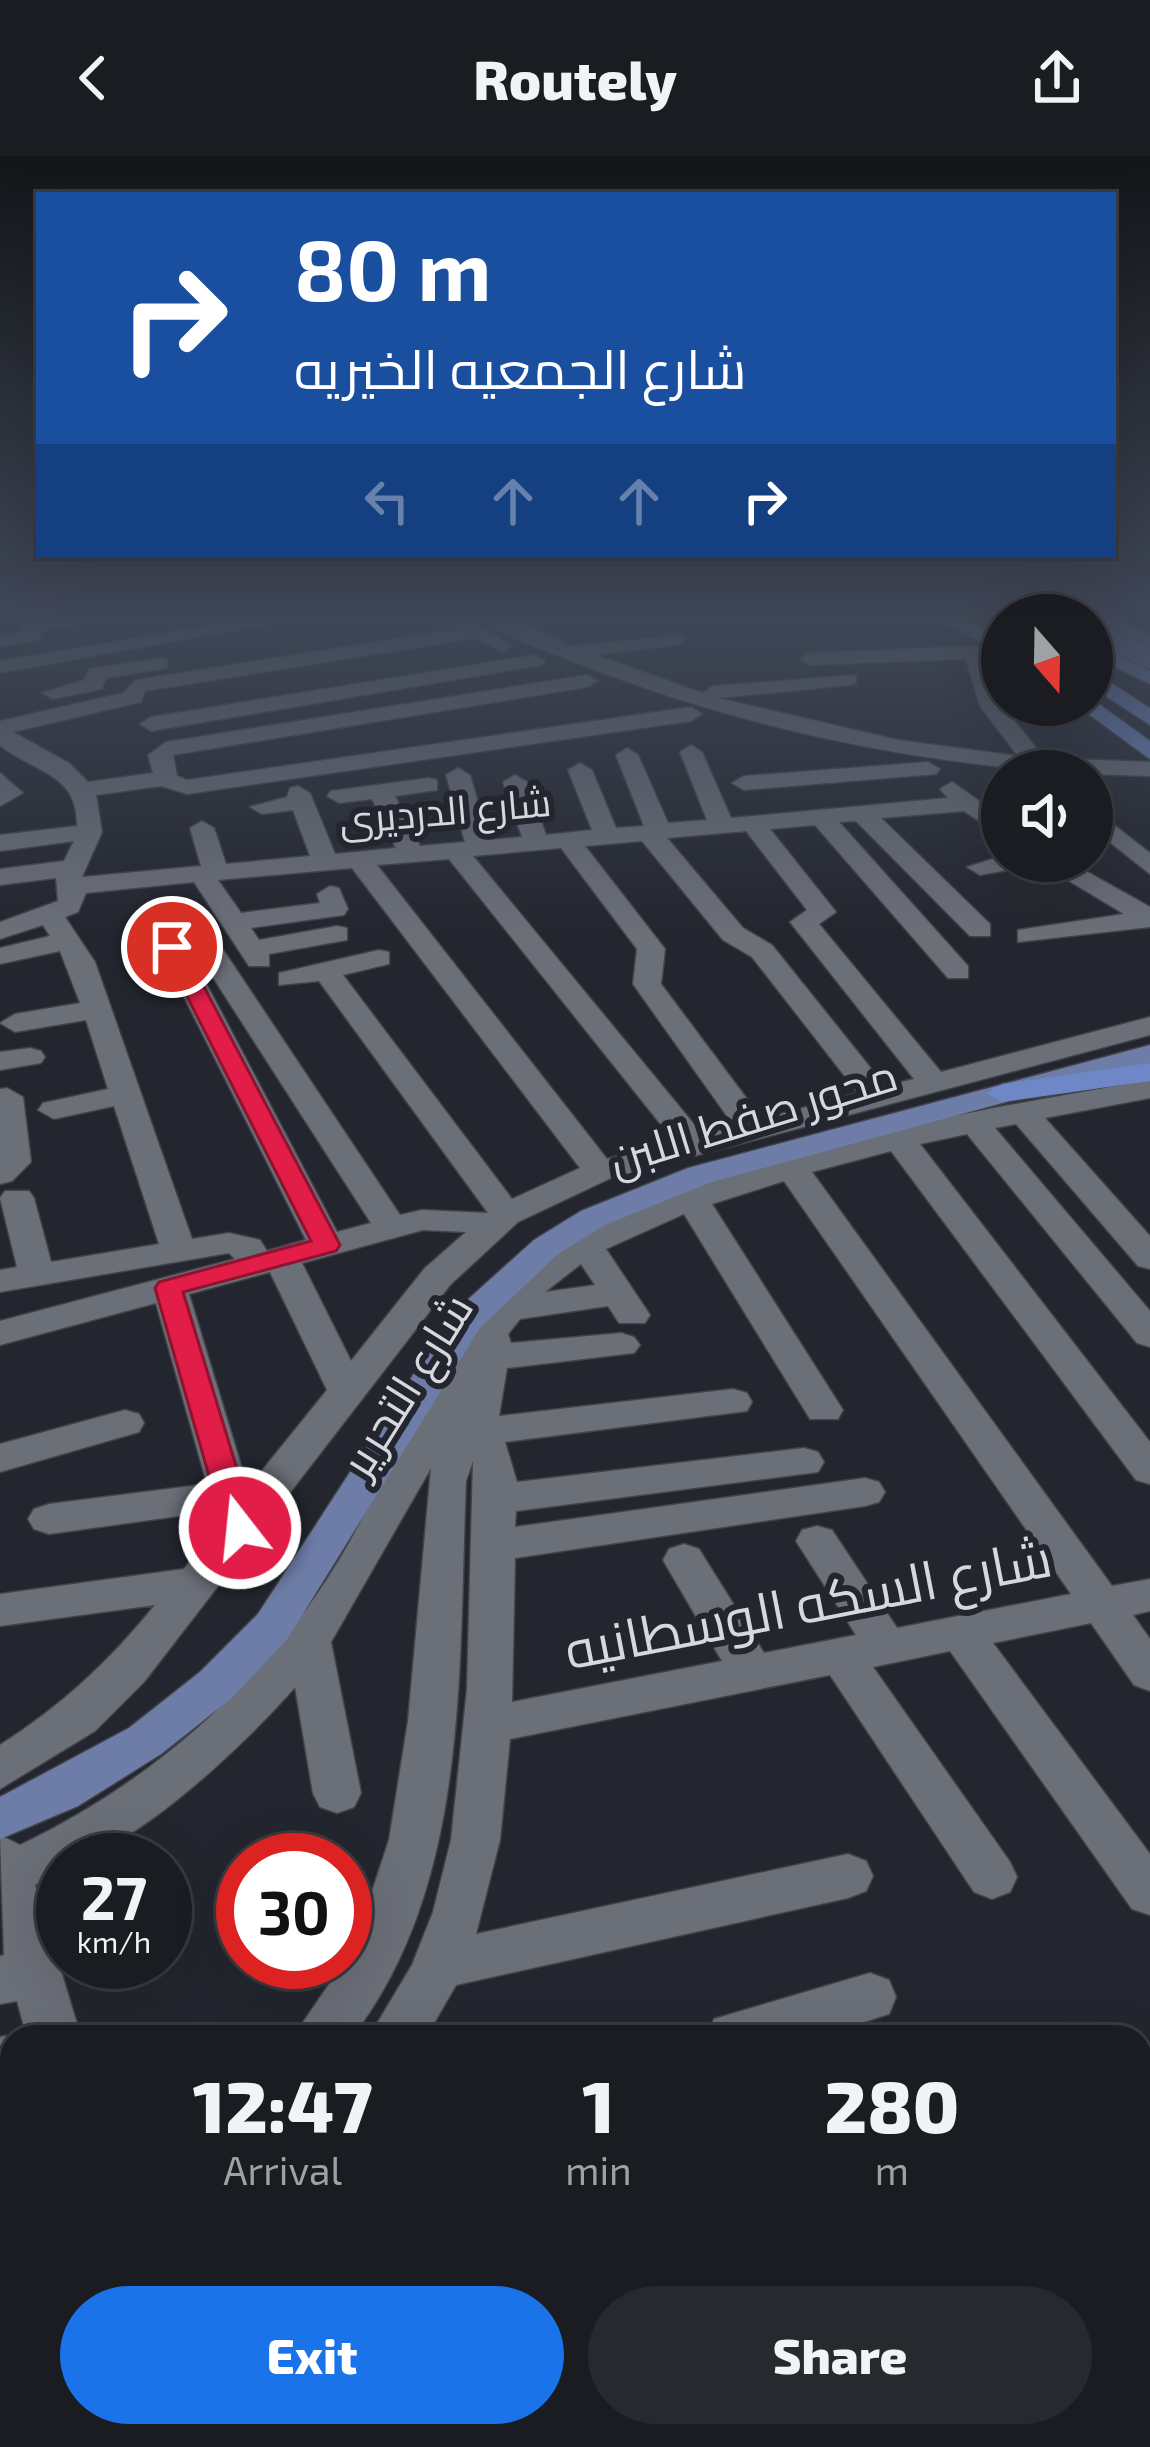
<!DOCTYPE html>
<meta charset="utf-8">
<style>
:root{--surface:#1a1c22;--page:#27292f;--text:#f1f3f6;--muted:#9fa1a5;--line:#383a40;--accent:#1a73e8}
body{margin:0;font-family:"Exo 2",Cairo,sans-serif;background:var(--page);color:var(--text);height:100vh;display:flex;flex-direction:column;font-size:45px;white-space:nowrap}
*{box-sizing:border-box;margin:0}
p{font-size:39px;color:var(--muted)}
.icon{flex:none;width:66px;height:66px;fill:none;stroke:currentColor;stroke-width:2;stroke-linecap:round;stroke-linejoin:round}
.map{position:relative;flex:1;overflow:hidden}
.sheet{position:absolute;left:0px;top:1869px;width:1152px;height:423px;display:flex;flex-direction:column;background:var(--surface);border-radius:36px 36px 0 0;box-shadow:0 12px 48px #0002,0 0 0 3px var(--line)}
.sheet>*{flex:none}
.guide{position:absolute;left:36px;top:36px;width:1080px;height:366px;border-radius:0px;box-shadow:0 12px 48px #0002,0 0 0 3px var(--line);background:#1a4fa0;color:#fff;overflow:hidden}
.needle{width:78px;rotate:160deg}
.controls{position:absolute;left:981px;top:438px;display:grid;gap:24px}
.controls a{display:grid;place-items:center;width:132px;height:132px;border-radius:50%;background:var(--surface);box-shadow:0 12px 48px #0002,0 0 0 3px var(--line);font-size:60px}
.speed{position:absolute;left:36px;top:1677px;display:flex;gap:24px;font-size:60px;font-weight:700;text-align:center}
.speed>*{display:grid;place-content:center;width:156px;height:156px;border-radius:50%;background:var(--surface);box-shadow:0 12px 48px #0002,0 0 0 3px var(--line);line-height:1}
.speed small{font-size:30px;font-weight:400}
.speed .limit{border:18px solid #d22;background:#fff;color:#111}
.pin{position:absolute;display:grid;place-items:center;width:102px;height:102px;color:#fff;margin:-51px;border:6px solid #fff;border-radius:50%;box-shadow:0 3px 12px #0007}
.me{position:absolute;width:132px;margin:-66px;rotate:344deg;stroke-linejoin:round;filter:drop-shadow(0 0 9px #0008)}
.turn{display:flex;align-items:center;gap:42px;height:252px;padding:0 60px;font-size:54px}
.turn .icon{width:156px;height:156px;stroke-width:2.5}
.turn b{display:block;font-size:84px;line-height:102px}
.lanes{display:flex;align-items:center;height:114px;padding:0 60px;background:#0003;justify-content:center;gap:60px;direction:ltr}
.lanes .off{opacity:.35}
.eta{display:flex;justify-content:space-evenly;align-items:center;height:204px;text-align:center}
.eta b{font-size:72px;font-weight:800;line-height:84px}
.button{display:flex;gap:24px;margin-top:auto;padding:24px 60px}
.button a{flex:1;height:138px;border-radius:72px;background:var(--accent);color:#fff;font-size:48px;font-weight:800;line-height:138px;text-align:center}
.button a+a{background:var(--page);color:var(--text)}
header{display:flex;justify-content:space-between;align-items:center;height:156px;padding:0 60px;background:var(--surface);font-size:54px;font-weight:800}
.map>svg:first-child{display:block}
.lines{fill:none;stroke-linecap:round;stroke-linejoin:round}
.minor-casing{stroke:#41434a;stroke-width:3}
.major-casing{stroke:#41434a;stroke-width:3}
.highway-casing{stroke:#41434a;stroke-width:3}
.minor{fill:#6b6f78;fill-rule:evenodd}
.major{fill:#6d7da7;fill-rule:evenodd}
.highway{fill:#6e87c6;fill-rule:evenodd}
.highway-bridge-casing{stroke:#41434a;stroke-width:24;stroke-linecap:butt}
.highway-bridge{stroke:#6e87c6;stroke-width:22}
.route{fill:#e11d48;stroke:#92132f;stroke-width:3}
.labels{text-anchor:middle;stroke-width:12;stroke-linejoin:round;paint-order:stroke}
.far-street-label{font-size:39px;fill:#d6d8de;stroke:#23262e}
.street-label{font-size:45px;fill:#d6d8de;stroke:#23262e}
.near-street-label{font-size:54px;fill:#d6d8de;stroke:#23262e}
</style>
<header><svg class="icon" aria-label="back" viewBox="0 0 24 24"><path d="M15 5l-7 7 7 7"/></svg>Routely<svg class="icon" aria-label="share" viewBox="0 0 24 24"><path d="M12 15V3M7 8l5-5 5 5M5 13v7h14v-7"/></svg></header>
<div class="map">
<svg width="1150" height="2291" viewBox="0 0 1150 2291">
<rect width="100%" height="100%" fill="#23262e"/>
<g class="lines">
<!-- minor casing -->
<g class="minor-casing">
<path id="minor" d="M 94,456 L 118,460 L 42,475 L 39,484 L 0,491 L 0,479 L 22,476 L 25,466 Z
M 292,456 L 336,456 L 0,517 L 0,505 Z
M 434,456 L 458,456 L 513,490 L 503,496 L 475,482 L 145,535 L 141,546 L 13,576 L 69,607 L 88,626 L 153,617 L 148,599 L 166,586 L 587,519 L 598,525 L 587,531 L 173,599 L 177,620 L 187,624 L 691,551 L 702,558 L 691,565 L 187,638 L 161,630 L 96,639 L 102,676 L 82,721 L 201,710 L 190,672 L 202,665 L 214,672 L 226,708 L 310,700 L 293,654 L 262,658 L 250,651 L 287,641 L 290,632 L 298,630 L 310,637 L 335,698 L 396,692 L 372,643 L 339,647 L 327,640 L 331,635 L 429,622 L 437,624 L 437,634 L 395,640 L 420,690 L 465,686 L 446,619 L 458,612 L 470,619 L 489,684 L 522,681 L 503,626 L 515,619 L 527,626 L 546,679 L 592,674 L 568,614 L 580,607 L 592,614 L 616,672 L 644,670 L 616,599 L 627,592 L 638,599 L 668,667 L 707,664 L 680,596 L 691,589 L 702,596 L 731,662 L 948,642 L 940,633 L 952,626 L 1002,661 L 1002,680 L 964,655 L 881,662 L 990,768 L 990,780 L 970,780 L 856,665 L 839,666 L 968,810 L 968,822 L 948,822 L 815,669 L 770,673 L 836,756 L 819,768 L 941,916 L 1150,861 L 1150,879 L 611,1022 L 518,1066 L 450,1129 L 144,1526 L 95,1575 L 0,1633 L 0,1589 C 62,1549 108,1507 155,1449 L 0,1470 L 0,1438 L 184,1413 L 219,1369 L 215,1355 L 49,1378 L 34,1373 L 28,1363 L 34,1353 L 49,1348 L 207,1328 L 156,1147 L 0,1189 L 0,1165 L 235,1103 L 229,1097 L 0,1136 L 0,1114 L 17,1111 L 0,1042 L 5,1035 L 29,1035 L 34,1042 L 51,1106 L 159,1088 L 114,950 L 54,963 L 38,954 L 43,947 L 108,933 L 86,864 L 15,876 L 0,867 L 15,858 L 80,847 L 60,795 L 0,808 L 0,792 L 50,780 L 43,769 L 0,783 L 0,766 L 58,745 L 56,722 L 0,729 L 0,713 L 64,705 L 74,685 L 0,695 L 0,679 L 77,670 C 78,616 33,617 0,589 L 0,565 L 123,537 L 136,524 L 459,473 ZM 746,675 L 807,754 L 790,766 L 914,923 L 885,930 L 772,789 L 743,772 L 667,682 ZM 642,685 L 723,784 L 752,801 L 858,937 L 762,963 L 661,828 L 665,793 L 585,690 ZM 561,692 L 637,793 L 633,828 L 734,970 L 702,978 L 473,700 ZM 449,703 L 674,985 L 607,1003 L 377,709 ZM 352,712 L 580,1012 L 512,1043 L 343,819 L 389,808 L 389,796 L 379,794 L 279,817 L 279,829 L 319,825 L 488,1057 L 422,1054 L 400,1059 L 218,786 L 198,786 L 194,792 L 371,1067 L 337,1076 L 187,791 L 173,783 L 159,791 L 306,1084 L 267,1095 L 260,1084 L 229,1077 L 192,1083 L 95,806 L 65,761 L 78,756 L 86,737 L 194,726 L 249,810 L 269,810 L 269,798 L 347,784 L 347,772 L 337,770 L 259,784 L 251,772 L 344,759 L 348,753 L 339,732 L 330,730 L 317,738 L 320,747 L 241,757 L 218,724 ZM 423,1074 L 466,1076 L 424,1113 L 351,1205 L 302,1107 ZM 270,1116 L 327,1234 L 248,1332 L 189,1138 Z
M 473,456 L 498,456 L 571,490 L 683,479 L 686,483 L 676,489 L 595,499 L 703,537 L 713,530 L 856,519 L 856,527 L 849,529 L 718,542 L 898,584 L 1018,600 L 980,550 L 966,503 L 810,509 L 800,503 L 810,497 L 974,490 L 984,496 L 1002,549 L 1044,602 L 1150,606 L 1150,620 C 961,617 762,580 580,508 C 546,495 500,480 473,456 Z
M 725,456 L 800,456 C 783,466 742,466 725,456 Z
M 925,456 L 951,456 L 981,473 L 964,477 Z
M 1130,456 L 1150,456 L 1150,466 Z
M 1150,481 L 1150,493 L 1092,501 L 1092,489 Z
M 535,499 L 545,505 L 542,509 L 151,575 L 140,568 L 151,561 Z
M 160,502 L 167,504 L 167,512 L 106,522 L 102,533 L 53,543 L 42,537 L 84,524 L 89,513 Z
M 928,606 L 940,613 L 936,618 L 744,634 L 732,627 L 744,620 Z
M 0,617 L 23,637 L 0,650 Z
M 1092,652 L 1150,697 L 1150,718 L 1092,672 Z
M 1002,700 L 1002,705 L 1035,705 L 1031,710 L 980,719 L 967,711 Z
M 1036,705 L 1068,705 L 1150,751 L 1150,771 L 1018,786 L 1018,774 L 1124,758 Z
M 30,892 L 41,895 L 45,901 L 41,907 L 0,914 L 0,896 Z
M 1150,924 L 1150,942 L 1045,962 L 1150,1080 L 1150,1113 L 1138,1110 L 1016,968 L 995,972 L 1150,1155 L 1150,1191 L 1137,1187 L 967,978 L 920,988 L 1150,1286 L 1150,1328 L 1136,1324 L 891,995 L 812,1016 L 1112,1430 L 1150,1423 L 1150,1455 L 1133,1459 L 1150,1483 L 1150,1535 L 1134,1529 L 1091,1467 L 993,1487 L 1150,1698 L 1150,1759 L 1132,1753 L 950,1495 L 873,1511 L 1010,1706 L 1017,1721 L 1010,1736 L 992,1743 L 974,1736 L 830,1519 L 510,1583 L 500,1684 L 476,1778 L 848,1698 L 866,1705 L 873,1720 L 866,1735 L 848,1742 L 456,1829 L 426,1881 L 369,1881 L 412,1809 L 433,1756 L 451,1684 L 467,1533 L 473,1305 L 466,1325 C 458,1509 471,1727 352,1881 L 293,1881 L 353,1793 L 389,1684 L 408,1565 L 431,1312 L 331,1486 L 361,1637 L 354,1651 L 337,1657 L 320,1651 L 313,1637 L 295,1531 C 253,1580 126,1704 63,1704 L 63,1715 L 35,1729 L 81,1881 L 27,1881 L 17,1845 L 0,1848 L 0,1800 L 4,1799 L 0,1679 L 20,1689 C 155,1625 276,1517 349,1387 C 397,1301 440,1196 513,1127 C 637,1008 981,954 1150,924 ZM 784,1025 L 1071,1438 L 897,1472 L 832,1374 L 817,1370 L 802,1374 L 796,1385 L 856,1479 L 764,1497 L 699,1393 L 684,1388 L 669,1393 L 663,1404 L 722,1505 L 512,1546 L 515,1402 L 865,1350 L 879,1346 L 885,1336 L 879,1326 L 865,1322 L 515,1371 L 516,1355 L 818,1316 L 824,1306 L 818,1296 L 804,1292 L 517,1326 L 505,1286 L 747,1255 L 752,1246 L 747,1237 L 733,1233 L 499,1260 L 507,1212 L 634,1197 L 640,1189 L 634,1181 L 621,1177 L 511,1187 L 508,1178 L 520,1163 L 608,1150 L 619,1167 L 645,1167 L 650,1159 L 606,1093 L 684,1058 L 810,1263 L 838,1263 L 843,1254 L 712,1048 ZM 581,1108 L 595,1129 L 545,1136 Z
M 7,932 L 23,941 L 31,1006 L 12,1025 L 0,1028 L 0,933 Z
M 125,1254 L 139,1258 L 144,1267 L 139,1276 L 0,1316 L 0,1288 Z
M 870,1817 L 889,1824 L 896,1841 L 889,1858 L 817,1881 L 706,1881 L 714,1863 Z
M 12,1879 L 12,1931 L 0,1933 L 0,1881 Z
M 1150,1910 L 1150,1962 L 1140,1966 L 1140,1914 Z
M 12,1964 L 12,2020 L 0,2022 L 0,1966 Z
M 12,2129 L 12,2194 L 0,2199 L 0,2134 Z
M 12,2202 L 12,2269 L 0,2274 L 0,2207 Z
M 1150,2207 L 1150,2269 L 1140,2273 L 1140,2211 Z
M 129,2280 L 193,2280 L 196,2291 L 132,2291 Z
M 544,2280 L 633,2280 L 628,2291 L 539,2291 Z
M 995,2280 L 1081,2280 L 1076,2291 L 990,2291 Z"/>
</g>
<!-- major casing -->
<g class="major-casing">
<path id="major" d="M 1150,889 L 1150,907 L 712,1026 L 605,1069 L 558,1098 L 480,1172 L 288,1482 L 232,1542 L 161,1598 L 78,1650 L 0,1683 L 0,1641 L 129,1572 L 200,1516 L 258,1458 L 454,1156 L 534,1084 L 581,1055 L 688,1012 Z"/>
</g>
<!-- highway casing -->
<g class="highway-casing">
<path id="highway" d="M 1004,456 L 1030,456 L 1032,459 L 1006,459 Z
M 1044,456 L 1069,456 L 1071,459 L 1046,459 Z
M 1077,456 L 1103,456 L 1150,477 L 1150,490 Z
M 964,469 L 978,469 L 1002,482 L 1002,496 L 964,477 Z
M 1108,494 L 1150,514 L 1150,528 L 1101,504 L 1098,500 Z
M 1092,515 L 1150,552 L 1150,569 L 1092,531 Z
M 1092,543 L 1150,585 L 1150,603 L 1083,554 L 1080,549 L 1092,549 Z
M 1150,907 L 1150,925 L 1002,946 L 986,937 L 1002,928 Z"/>
</g>
<!-- minor -->
<use href="#minor" class="minor"/>
<!-- major -->
<use href="#major" class="major"/>
<!-- highway -->
<use href="#highway" class="highway"/>
<!-- highway-bridge casing -->
<g class="highway-bridge-casing">
<path id="highway-bridge" d="M 1104,479 L 1150,501"/>
</g>
<!-- highway-bridge -->
<use href="#highway-bridge" class="highway-bridge"/>
</g>
<!-- sky -->
<linearGradient id="sky" x2="0" y2="1"><stop stop-color="#131519"/><stop offset="0.59" stop-color="#3f4757"/><stop offset="1" stop-color="#3f4757" stop-opacity="0"/></linearGradient>
<rect width="1150" height="777" fill="url(#sky)"/>
<!-- route -->
<path class="route" d="M 172,785 L 183,791 L 340,1089 L 336,1095 L 183,1136 L 255,1372 L 240,1384 L 224,1372 L 155,1132 L 159,1126 L 311,1085 L 162,791 Z"/>
<g class="labels">
<!-- far-street labels -->
<g class="far-street-label">
<text transform="translate(445 655) rotate(-5)" y="14">شارع الدرديرى</text>
</g>
<!-- street labels -->
<g class="street-label">
<text transform="translate(753 961) rotate(-17)" y="16">محور صفط اللبن</text>
<text transform="translate(407 1229) rotate(-58)" y="16">شارع التحرير</text>
</g>
<!-- near-street labels -->
<g class="near-street-label">
<text transform="translate(808 1448) rotate(-11)" y="19">شارع السكه الوسطانيه</text>
</g>
</g>
</svg>
<div class="controls">
<a><svg class="needle" viewBox="-14 -14 28 28"><path d="M0-13l5 13h-10z" fill="#e53935"/><path d="M0 13l5-13h-10z" fill="#9fa1a5"/></svg></a>
<a><svg class="icon" aria-label="sound" viewBox="0 0 24 24"><path d="M4 9h4l5-4v14l-5-4H4zM17 9q2 3 0 6"/></svg></a>
</div>
<div class="speed"><div>27<small>km/h</small></div><div class="limit">30</div></div>
<div class="pin" style="left:172px;top:791px;background:#d93025"><svg class="icon" aria-label="arrive" viewBox="0 0 24 24"><path d="M6 21V4h12l-3 4 3 4H6"/></svg></div>
<svg class="me" style="left:240px;top:1372px" viewBox="-20 -20 40 40"><circle r="17" fill="#e11d48" stroke="#fff" stroke-width="3"/><path d="M0-11L8 9 0 5-8 9z" fill="#fff"/></svg>
<div class="guide">
<div class="turn"><svg class="icon" aria-label="right" viewBox="0 0 24 24"><path d="M7 20v-9h11M14 6l5 5-5 5"/></svg><div><b>80 m</b>شارع الجمعيه الخيريه</div></div>
<div class="lanes"><svg class="icon off" aria-label="left" viewBox="0 0 24 24"><path d="M17 20v-9H6M10 6l-5 5 5 5"/></svg><svg class="icon off" aria-label="ahead" viewBox="0 0 24 24"><path d="M12 20V5M6 11l6-6 6 6"/></svg><svg class="icon off" aria-label="ahead" viewBox="0 0 24 24"><path d="M12 20V5M6 11l6-6 6 6"/></svg><svg class="icon" aria-label="right" viewBox="0 0 24 24"><path d="M7 20v-9h11M14 6l5 5-5 5"/></svg></div>
</div>
<section class="sheet">
<div class="eta">
<div><b>12:47</b><p>Arrival</p></div>
<div><b>1</b><p>min</p></div>
<div><b>280</b><p>m</p></div>
</div>
<div class="button"><a>Exit</a><a>Share</a></div>
</section>
</div>
